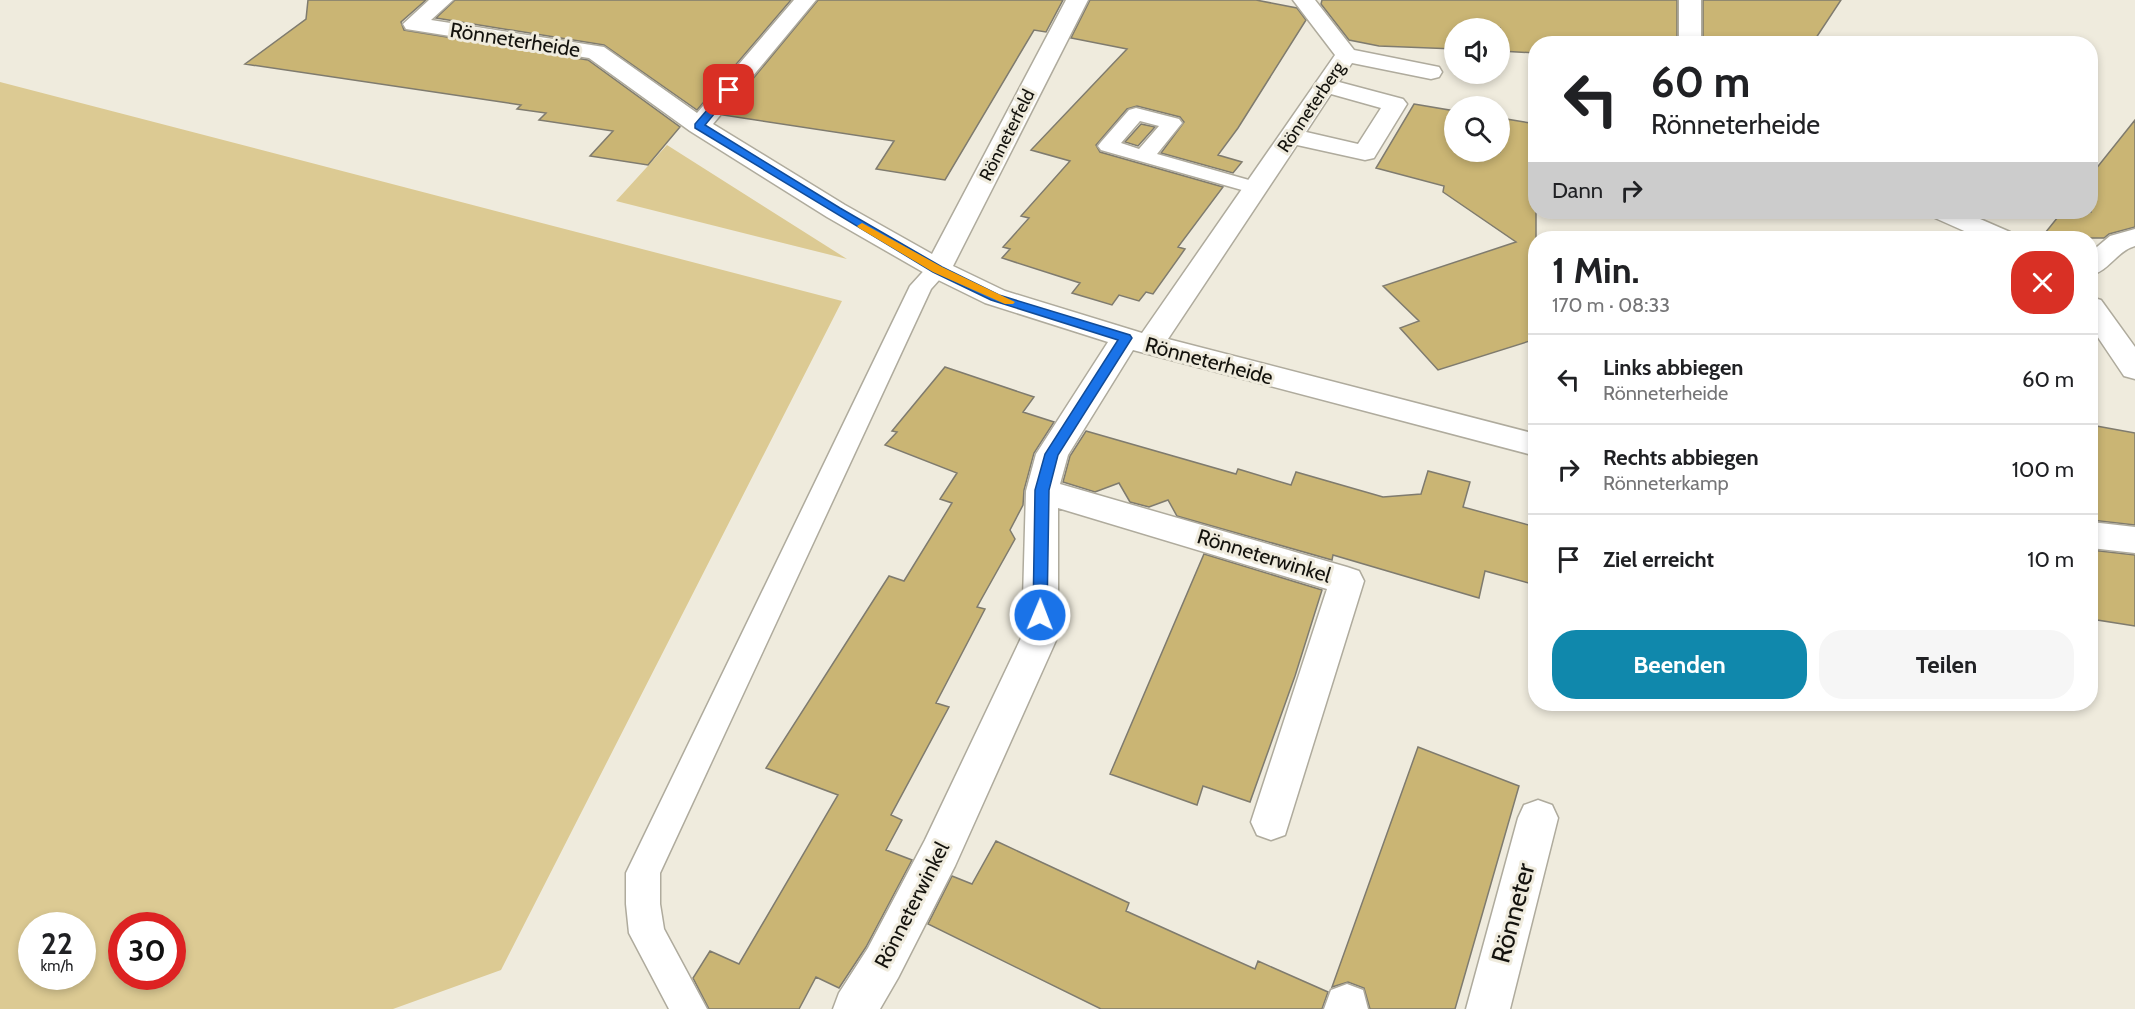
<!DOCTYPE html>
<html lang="de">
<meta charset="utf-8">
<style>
:root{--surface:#fff;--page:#f6f6f6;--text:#202124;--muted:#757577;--line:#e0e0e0;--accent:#1088ac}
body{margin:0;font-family:Cabin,sans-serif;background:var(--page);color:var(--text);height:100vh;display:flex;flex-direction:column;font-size:22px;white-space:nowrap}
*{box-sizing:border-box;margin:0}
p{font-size:20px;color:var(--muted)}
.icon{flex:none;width:33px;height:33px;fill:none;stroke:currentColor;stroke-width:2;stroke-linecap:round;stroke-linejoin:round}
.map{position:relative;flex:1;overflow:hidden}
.details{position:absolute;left:1528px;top:231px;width:570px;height:480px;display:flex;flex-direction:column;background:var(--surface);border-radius:24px;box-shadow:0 3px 9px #0003}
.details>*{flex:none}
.hud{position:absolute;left:1528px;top:36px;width:570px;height:183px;border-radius:24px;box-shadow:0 3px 9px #0003;background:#fff;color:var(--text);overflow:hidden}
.fabs{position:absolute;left:1444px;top:18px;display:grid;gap:12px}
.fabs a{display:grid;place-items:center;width:66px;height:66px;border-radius:50%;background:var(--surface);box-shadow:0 3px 9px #0003;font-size:30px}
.speed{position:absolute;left:18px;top:912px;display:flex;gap:12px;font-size:30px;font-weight:700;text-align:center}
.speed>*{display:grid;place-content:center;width:78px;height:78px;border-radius:50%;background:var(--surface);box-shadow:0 3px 9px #0003;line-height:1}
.speed small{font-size:15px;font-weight:400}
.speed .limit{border:9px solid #d22;background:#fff;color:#111}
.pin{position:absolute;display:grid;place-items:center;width:51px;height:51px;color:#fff;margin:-26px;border-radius:12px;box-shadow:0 3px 9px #0006}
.me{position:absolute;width:66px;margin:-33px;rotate:1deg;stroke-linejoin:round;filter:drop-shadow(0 0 4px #0008)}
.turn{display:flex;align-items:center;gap:21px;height:126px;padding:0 24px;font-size:27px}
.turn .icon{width:78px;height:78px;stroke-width:2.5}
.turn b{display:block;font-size:42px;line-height:51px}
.then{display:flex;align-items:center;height:57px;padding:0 24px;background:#0003;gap:12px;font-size:22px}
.round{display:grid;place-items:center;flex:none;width:63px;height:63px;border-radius:24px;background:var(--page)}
.headline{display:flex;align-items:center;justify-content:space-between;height:102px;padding:0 24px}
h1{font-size:36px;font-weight:700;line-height:45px}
.action{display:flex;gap:12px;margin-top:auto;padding:12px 24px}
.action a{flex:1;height:69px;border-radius:24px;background:var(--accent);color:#fff;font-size:24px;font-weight:700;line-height:69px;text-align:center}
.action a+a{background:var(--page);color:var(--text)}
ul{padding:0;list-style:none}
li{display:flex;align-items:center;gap:18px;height:90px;padding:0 24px;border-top:2px solid var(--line)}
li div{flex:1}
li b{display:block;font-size:22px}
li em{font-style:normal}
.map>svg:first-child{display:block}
.green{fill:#dcca93;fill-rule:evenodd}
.building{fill:#cab574;stroke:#7f7b6e;stroke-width:1.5}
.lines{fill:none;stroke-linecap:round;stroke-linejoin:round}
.lane-casing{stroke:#afab9d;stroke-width:3}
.street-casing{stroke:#afab9d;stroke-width:3}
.lane{fill:#fff;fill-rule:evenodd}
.street{fill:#fff;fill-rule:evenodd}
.route{fill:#1a73e8;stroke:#114b97;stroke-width:1.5}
.slow{fill:#f59e0b}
.labels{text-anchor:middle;stroke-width:6;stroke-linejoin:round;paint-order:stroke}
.far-street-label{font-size:18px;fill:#13120d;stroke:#efebdd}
.street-label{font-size:21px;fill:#13120d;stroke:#efebdd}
.near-street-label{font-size:26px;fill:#13120d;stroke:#efebdd}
</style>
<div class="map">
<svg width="2135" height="1009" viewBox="0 0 2135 1009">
<rect width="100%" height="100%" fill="#efebdd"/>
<!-- green -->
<path class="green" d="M 0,82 L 842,301 L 501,970 L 393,1009 L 0,1009 ZM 32,926 L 82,926 L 82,976 L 32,976 ZM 122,926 L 172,926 L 172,976 L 122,976 Z
M 667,145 L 847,259 L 616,201 Z"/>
<!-- building -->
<path class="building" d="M 308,0 L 426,0 L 401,22 L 404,30 L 588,60 L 680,127 L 648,165 L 590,156 L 613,131 L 539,120 L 546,113 L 517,109 L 521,105 L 245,64 L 306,19 Z
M 455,0 L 791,0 L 697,110 L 604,45 L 436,18 Z
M 818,0 L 1063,0 L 1046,32 L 1034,30 L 945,180 L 876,169 L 894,141 L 723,115 Z
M 1090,0 L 1256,0 L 1297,8 L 1306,20 L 1238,128 L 1218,155 L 1242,162 L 1233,173 L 1161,153 L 1184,122 L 1180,117 L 1137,106 L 1127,109 L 1096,145 L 1100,152 L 1223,187 L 1178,247 L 1185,249 L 1153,294 L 1146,292 L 1139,301 L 1119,295 L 1112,305 L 1072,293 L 1080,283 L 1002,258 L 1010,249 L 1003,247 L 1029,218 L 1021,216 L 1070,161 L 1031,150 L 1127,49 L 1071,38 Z
M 1322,0 L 1677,0 L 1677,44 L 1536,44 L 1536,53 L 1500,51 L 1500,28 L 1455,28 L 1455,49 L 1379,46 L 1349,40 L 1321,4 Z
M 1703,0 L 1841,0 L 1812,44 L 1703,44 Z
M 1414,104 L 1455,111 L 1455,152 L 1500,152 L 1500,118 L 1536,124 L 1536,339 L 1438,370 L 1400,328 L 1419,321 L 1383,286 L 1516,242 L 1443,192 L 1444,186 L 1376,168 Z
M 2135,120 L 2135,227 L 2109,234 L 2104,238 L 2041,238 L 2062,212 L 2091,212 L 2091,175 Z
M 1141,124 L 1155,127 L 1138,146 L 1125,142 Z
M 945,367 L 1034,397 L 1023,412 L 1054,422 L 1034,453 L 1024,490 L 1023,505 L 1010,530 L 1015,539 L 977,607 L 985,609 L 936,703 L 949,707 L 891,815 L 902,820 L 886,850 L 912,860 L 866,947 L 839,988 L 816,977 L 799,1009 L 709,1009 L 693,978 L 710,951 L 739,964 L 838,795 L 766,768 L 889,576 L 904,581 L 952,503 L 940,499 L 957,473 L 885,445 L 897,432 L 892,431 Z
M 2091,425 L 2135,433 L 2135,525 L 2091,520 Z
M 1086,431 L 1236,474 L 1238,469 L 1291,485 L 1296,472 L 1383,497 L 1421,494 L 1428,471 L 1470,482 L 1463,507 L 1536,527 L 1536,585 L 1485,571 L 1479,598 L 1333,555 L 1332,560 L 1177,516 L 1168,500 L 1149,507 L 1130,502 L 1119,483 L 1095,492 L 1063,482 L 1070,456 Z
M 2091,550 L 2135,555 L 2135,626 L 2091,619 Z
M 1204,554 L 1322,590 L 1295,676 L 1250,802 L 1203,786 L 1197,805 L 1110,774 Z
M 1418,747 L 1519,786 L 1455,1009 L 1370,1009 L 1364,988 L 1348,982 L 1332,987 Z
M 996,841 L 1129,903 L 1126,911 L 1199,944 L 1255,969 L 1258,961 L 1328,992 L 1322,1009 L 1101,1009 L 928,924 L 952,876 L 972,884 Z"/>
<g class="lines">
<!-- lane casing -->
<g class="lane-casing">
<path id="lane" d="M 1136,108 L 1179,119 L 1182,123 L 1157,154 L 1263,184 L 1266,188 L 1263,192 L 1256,194 L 1101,150 L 1098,146 L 1101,142 L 1129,110 ZM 1140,121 L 1159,126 L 1139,149 L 1121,143 Z
M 938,262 L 946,264 L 949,269 L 931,289 L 660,873 L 660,904 L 664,929 L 707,1009 L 669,1009 L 629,933 L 626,904 L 626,873 L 910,286 L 930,264 Z"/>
</g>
<!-- street casing -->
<g class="street-casing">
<path id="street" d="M 429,0 L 453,0 L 431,20 L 604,47 L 697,113 L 794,0 L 816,0 L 713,124 L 845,205 L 932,254 L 1066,0 L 1088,0 L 953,266 L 1005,291 L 1142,333 L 1335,55 L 1293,0 L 1315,0 L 1354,50 L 1439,67 L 1442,72 L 1439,77 L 1431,79 L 1352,63 L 1339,82 L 1403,99 L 1407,104 L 1377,153 L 1374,158 L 1365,160 L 1297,145 L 1168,339 L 1536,434 L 1536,456 L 1133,350 L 1068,455 L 1060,484 L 1347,567 L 1359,571 L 1364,581 L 1285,835 L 1271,840 L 1257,835 L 1251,822 L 1327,589 L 1058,508 L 1058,636 L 955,866 L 898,978 L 880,1009 L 833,1009 L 839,993 L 868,948 L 925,840 L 1022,636 L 1026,491 L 1036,454 L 1108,342 L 985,303 L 928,275 L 827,217 L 690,131 L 589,58 L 406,29 L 403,24 ZM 1331,94 L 1381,108 L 1358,144 L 1306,132 Z
M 1679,0 L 1701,0 L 1701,44 L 1679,44 Z
M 1931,212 L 1964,212 L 2010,232 L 2014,238 L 1980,238 L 1935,218 Z
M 2135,229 L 2135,246 C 2117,251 2109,271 2091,275 L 2091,252 L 2110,236 Z
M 2091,297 L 2101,300 L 2135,347 L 2135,379 L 2124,376 L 2091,327 Z
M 2091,522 L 2135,527 L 2135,553 L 2091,548 Z
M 1538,800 L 1552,805 L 1558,818 L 1510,1009 L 1466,1009 L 1518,818 L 1524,805 Z
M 1347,984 L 1363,990 L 1368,1009 L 1324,1009 L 1331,990 Z"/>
</g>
<!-- lane -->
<use href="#lane" class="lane"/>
<!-- street -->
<use href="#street" class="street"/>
</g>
<!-- route -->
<path class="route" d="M 726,88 L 734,90 L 705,125 L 840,208 L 942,267 L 999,295 L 1130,335 L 1132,338 L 1058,455 L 1049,490 L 1047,615 L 1045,619 L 1035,619 L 1033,615 L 1035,490 L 1045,454 L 1118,340 L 991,300 L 933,272 L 695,128 L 695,124 Z"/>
<!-- slow -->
<path class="slow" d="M 862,223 L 942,267 L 1015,302 L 1013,304 L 1005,304 L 933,272 L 859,228 L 857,226 Z"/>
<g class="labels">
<!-- far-street labels -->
<g class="far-street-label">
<text transform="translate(1311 107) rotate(-56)" y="6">Rönneterberg</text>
<text transform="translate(1007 135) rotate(-63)" y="6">Rönneterfeld</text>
</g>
<!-- street labels -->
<g class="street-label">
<text transform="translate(515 40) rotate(9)" y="7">Rönneterheide</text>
<text transform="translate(1209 361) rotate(15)" y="7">Rönneterheide</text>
<text transform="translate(1264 556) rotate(17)" y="7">Rönneterwinkel</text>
<text transform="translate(912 905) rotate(-63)" y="7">Rönneterwinkel</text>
</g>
<!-- near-street labels -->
<g class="near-street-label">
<text transform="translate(1513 913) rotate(-75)" y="9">Rönneter</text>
</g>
</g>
</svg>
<div class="fabs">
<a><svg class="icon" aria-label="sound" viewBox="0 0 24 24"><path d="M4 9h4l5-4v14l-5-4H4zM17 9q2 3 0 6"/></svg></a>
<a><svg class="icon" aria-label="search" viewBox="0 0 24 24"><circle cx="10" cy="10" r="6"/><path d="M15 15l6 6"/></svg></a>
</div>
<div class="speed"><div>22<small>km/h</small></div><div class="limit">30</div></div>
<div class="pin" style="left:729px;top:90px;background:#d93025"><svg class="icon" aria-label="arrive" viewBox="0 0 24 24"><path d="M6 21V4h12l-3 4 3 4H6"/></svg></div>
<svg class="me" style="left:1040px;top:615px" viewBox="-20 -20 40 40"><circle r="17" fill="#1a73e8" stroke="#fff" stroke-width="3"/><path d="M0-11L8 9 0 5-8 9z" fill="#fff"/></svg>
<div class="hud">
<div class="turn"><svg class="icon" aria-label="left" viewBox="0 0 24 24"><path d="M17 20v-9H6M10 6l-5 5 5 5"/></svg><div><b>60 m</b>Rönneterheide</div></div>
<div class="then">Dann<svg class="icon" aria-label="right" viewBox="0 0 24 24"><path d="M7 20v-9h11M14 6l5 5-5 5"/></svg></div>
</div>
<section class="details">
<div class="headline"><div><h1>1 Min.</h1><p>170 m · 08:33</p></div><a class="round" style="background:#d93025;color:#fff"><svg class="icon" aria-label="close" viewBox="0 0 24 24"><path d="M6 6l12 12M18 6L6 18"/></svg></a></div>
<ul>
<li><svg class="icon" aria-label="left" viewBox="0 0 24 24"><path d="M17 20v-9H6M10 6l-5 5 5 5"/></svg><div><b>Links abbiegen</b><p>Rönneterheide</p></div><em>60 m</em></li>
<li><svg class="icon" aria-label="right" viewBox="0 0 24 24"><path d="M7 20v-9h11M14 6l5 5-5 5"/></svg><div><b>Rechts abbiegen</b><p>Rönneterkamp</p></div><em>100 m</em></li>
<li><svg class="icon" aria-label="arrive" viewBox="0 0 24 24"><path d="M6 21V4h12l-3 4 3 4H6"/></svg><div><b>Ziel erreicht</b></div><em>10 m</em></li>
</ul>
<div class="action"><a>Beenden</a><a>Teilen</a></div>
</section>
</div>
